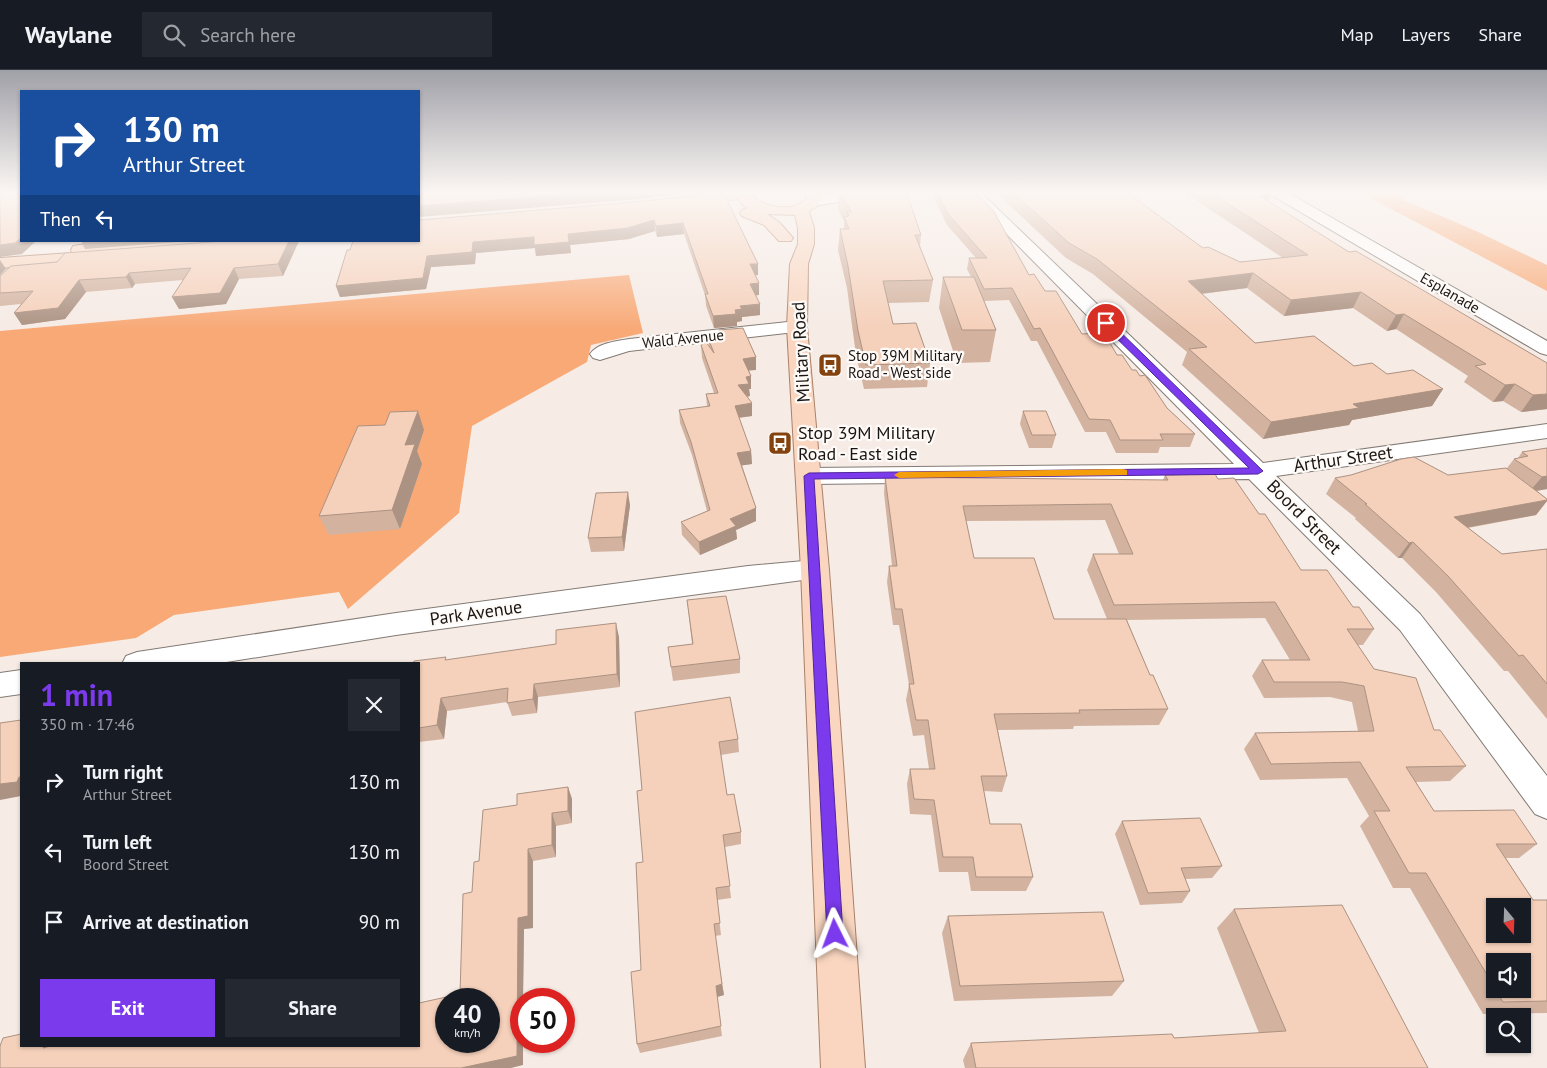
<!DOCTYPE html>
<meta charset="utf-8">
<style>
:root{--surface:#171b24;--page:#242831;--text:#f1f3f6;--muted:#9ea1a6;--line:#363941;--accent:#7c3aed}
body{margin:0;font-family:"PT Sans",sans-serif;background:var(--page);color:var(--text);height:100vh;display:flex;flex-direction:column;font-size:19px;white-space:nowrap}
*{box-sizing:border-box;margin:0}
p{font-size:16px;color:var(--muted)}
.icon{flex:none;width:28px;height:28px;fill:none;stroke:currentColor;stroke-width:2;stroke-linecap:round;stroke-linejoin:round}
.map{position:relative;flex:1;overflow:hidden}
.sheet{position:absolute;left:20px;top:592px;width:400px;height:385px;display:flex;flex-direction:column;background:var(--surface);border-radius:0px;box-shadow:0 1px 4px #0004}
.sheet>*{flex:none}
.banner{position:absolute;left:20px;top:20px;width:400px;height:152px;border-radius:0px;box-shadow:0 1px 4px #0004;background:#1a4fa0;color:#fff;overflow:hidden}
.needle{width:32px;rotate:161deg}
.buttons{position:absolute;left:1486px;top:828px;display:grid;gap:10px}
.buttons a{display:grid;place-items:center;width:45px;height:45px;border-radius:0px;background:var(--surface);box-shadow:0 1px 4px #0004;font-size:25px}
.speed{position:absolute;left:435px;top:918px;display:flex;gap:10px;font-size:25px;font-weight:700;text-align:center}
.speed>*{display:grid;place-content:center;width:65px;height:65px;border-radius:50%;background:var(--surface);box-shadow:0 1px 4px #0004;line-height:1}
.speed small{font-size:12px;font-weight:400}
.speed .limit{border:8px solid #d22;background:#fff;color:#111}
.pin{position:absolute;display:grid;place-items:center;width:42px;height:42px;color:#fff;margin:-21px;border:2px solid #fff;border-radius:50%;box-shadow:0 1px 5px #0007}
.me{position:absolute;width:55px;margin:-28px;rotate:357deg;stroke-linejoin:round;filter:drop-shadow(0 0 4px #0008)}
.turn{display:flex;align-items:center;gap:18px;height:105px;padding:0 20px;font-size:22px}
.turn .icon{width:65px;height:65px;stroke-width:2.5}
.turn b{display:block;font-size:35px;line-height:42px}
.then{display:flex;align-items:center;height:48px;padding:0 20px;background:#0003;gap:10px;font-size:19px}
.round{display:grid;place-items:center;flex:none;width:52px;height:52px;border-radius:0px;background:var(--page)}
.overview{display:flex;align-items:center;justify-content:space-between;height:85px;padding:0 20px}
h1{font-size:30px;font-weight:800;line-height:38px;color:var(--accent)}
.cta{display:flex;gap:10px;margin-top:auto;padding:10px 20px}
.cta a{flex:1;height:58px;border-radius:0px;background:var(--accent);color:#fff;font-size:20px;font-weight:800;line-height:58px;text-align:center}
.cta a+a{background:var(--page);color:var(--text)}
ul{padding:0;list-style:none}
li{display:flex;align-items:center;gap:15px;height:70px;padding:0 20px}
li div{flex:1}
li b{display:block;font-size:19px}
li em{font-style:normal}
header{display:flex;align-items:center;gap:30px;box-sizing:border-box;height:70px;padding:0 25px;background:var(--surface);border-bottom:1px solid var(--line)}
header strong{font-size:24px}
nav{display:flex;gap:28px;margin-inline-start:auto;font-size:18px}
.search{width:350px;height:45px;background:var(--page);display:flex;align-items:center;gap:12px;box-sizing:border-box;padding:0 18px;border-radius:0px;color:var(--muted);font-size:19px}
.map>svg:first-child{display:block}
.green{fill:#f8a976}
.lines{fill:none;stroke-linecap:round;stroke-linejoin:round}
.minor-casing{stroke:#837a74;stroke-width:2}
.major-casing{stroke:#a98168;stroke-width:2}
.minor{fill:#fff;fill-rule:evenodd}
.major{fill:#fad6c0;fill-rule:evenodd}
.wall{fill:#d3b3a0;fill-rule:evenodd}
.shaded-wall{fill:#ac9282}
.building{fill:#f5d0ba;stroke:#ac9282;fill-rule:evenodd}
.route{fill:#7c3aed;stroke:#51269a}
.slow{fill:#f59e0b}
.labels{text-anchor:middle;stroke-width:4.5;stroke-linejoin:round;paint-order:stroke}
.far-street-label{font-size:15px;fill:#191513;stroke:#fefaf7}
.far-poi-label{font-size:15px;fill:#191513;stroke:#fefaf7;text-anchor:start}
.street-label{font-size:18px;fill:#191513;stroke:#fefaf7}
.poi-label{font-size:18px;fill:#191513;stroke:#fefaf7;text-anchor:start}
</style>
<header>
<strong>Waylane</strong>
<div class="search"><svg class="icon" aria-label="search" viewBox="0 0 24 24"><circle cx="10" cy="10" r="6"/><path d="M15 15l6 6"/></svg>Search here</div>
<nav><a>Map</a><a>Layers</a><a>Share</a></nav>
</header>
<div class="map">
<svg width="1547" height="998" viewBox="0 0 1547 998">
<rect width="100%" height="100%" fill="#f6ebe5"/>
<!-- green -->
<path class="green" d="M 1357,121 C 1371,121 1397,115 1404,130 L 1476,161 L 1547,195 L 1547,221 Z
M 629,205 L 643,263 L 591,275 L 587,292 L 472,356 L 459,443 L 348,539 L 339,522 L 174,545 L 136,568 L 0,587 L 0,261 Z"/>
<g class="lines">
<!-- minor casing -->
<g class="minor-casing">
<path id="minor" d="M 851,121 L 885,121 L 883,124 L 878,125 L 814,136 L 809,134 L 806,131 L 809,128 L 814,126 Z
M 964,121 L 979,121 L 1263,393 L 1547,354 L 1547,368 L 1276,406 L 1420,544 L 1547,706 L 1547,749 L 1535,744 L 1400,560 L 1249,409 L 809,414 L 800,411 L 797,406 L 800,401 L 809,398 L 1234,394 Z
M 1268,121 L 1285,121 L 1547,271 L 1547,285 L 1540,283 L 1270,124 Z
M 797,251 L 804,253 L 807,257 L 804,261 L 629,281 L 600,290 L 593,288 L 590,284 C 598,273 616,271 629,269 Z
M 815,490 L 825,493 L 829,500 L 825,507 L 396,565 L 214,594 L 122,594 L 126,586 L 137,582 L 396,543 L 748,496 Z
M 21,600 L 21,624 L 0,627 L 0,603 Z"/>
</g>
<!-- major casing -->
<g class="major-casing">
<path id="major" d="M 731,121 L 759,121 L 754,126 L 755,129 C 769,138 796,142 807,128 L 803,121 L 817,121 L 823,128 L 816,137 L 809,141 L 814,158 L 814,174 L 808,194 L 807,257 L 829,500 L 865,998 L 821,998 L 801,500 L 787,257 L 790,194 L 798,174 L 798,158 L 795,145 L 767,144 L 779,152 L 793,168 L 791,171 L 779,171 L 764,155 L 742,146 L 740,143 L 742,140 L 748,138 L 743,135 L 739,129 L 688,136 L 683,134 L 680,131 L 683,128 L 688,126 Z
M 127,171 L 203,171 L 201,175 L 195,176 L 104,183 L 107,186 L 104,190 L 98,191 L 0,198 L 0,188 L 72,183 L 71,180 L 73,176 L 79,175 Z"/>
</g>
<!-- minor -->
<use href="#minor" class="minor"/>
<!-- major -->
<use href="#major" class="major"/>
</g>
<!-- wall -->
<path class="wall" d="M 839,121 L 906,121 L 921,165 L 920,176 L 933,210 L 929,232 L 888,233 L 893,254 L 930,293 L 927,317 L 864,319 L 856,285 L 847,218 L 838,180 L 840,159 L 844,159 L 844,151 L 838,139 Z
M 935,121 L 973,121 L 1029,205 L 1082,264 L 1117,285 L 1132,300 L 1140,306 L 1167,338 L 1195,364 L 1190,377 L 1160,377 L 1158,383 L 1116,383 L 1106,362 L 1085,362 L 1037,271 L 1031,271 L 1009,230 L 984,231 L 996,260 L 990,292 L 957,293 L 939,238 L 943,207 L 971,207 L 967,199 L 969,188 L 976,188 L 947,155 L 934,128 Z
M 995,121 L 1125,121 L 1203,178 L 1240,192 L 1283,188 L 1182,121 L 1262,121 L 1270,125 L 1268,131 L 1349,182 L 1522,279 L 1547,339 L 1521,342 L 1503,331 L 1493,332 L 1464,312 L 1468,306 L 1396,259 L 1387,261 L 1353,238 L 1284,246 L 1247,218 L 1202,224 L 1255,273 L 1354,296 L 1443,319 L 1432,336 L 1352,350 L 1349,355 L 1263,369 L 1182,295 L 1187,282 L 1093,204 L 1066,188 L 995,122 Z
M 723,122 L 758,194 L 758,205 L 755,205 L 759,225 L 756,225 L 760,245 L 742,247 L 742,251 L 737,252 L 737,256 L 714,258 L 706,236 L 705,225 L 684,164 L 657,167 L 655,161 L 629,169 L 570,175 L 571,183 L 536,186 L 535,178 L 476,183 L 475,194 L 431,197 L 426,219 L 340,227 L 336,216 L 350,180 L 636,132 Z
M 299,171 L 283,206 L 239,209 L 226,234 L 179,239 L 172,227 L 183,210 L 135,214 L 132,218 L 86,222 L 65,249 L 22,255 L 14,243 L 21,234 L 0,236 L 0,206 Z
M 719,260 L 756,287 L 756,300 L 749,300 L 751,306 L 751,319 L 749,319 L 750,326 L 747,327 L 752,333 L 752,346 L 739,348 L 751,381 L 752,394 L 742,395 L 756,438 L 756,451 L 736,460 L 737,469 L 700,485 L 682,465 L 681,452 L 707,441 L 692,385 L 680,353 L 679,340 L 707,337 L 706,324 L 714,323 L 702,288 L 701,275 L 709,276 L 708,268 L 719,266 Z
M 1023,341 L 1056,365 L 1052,378 L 1029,378 L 1020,354 Z
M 424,360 L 417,381 L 422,394 L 400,459 L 329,465 L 319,446 Z
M 1547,378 L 1547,419 L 1537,421 L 1547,429 L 1547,431 L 1536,445 L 1468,458 L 1502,484 L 1547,479 L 1547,649 L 1508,601 L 1504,601 L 1436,522 L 1402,488 L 1398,488 L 1355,449 L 1356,448 L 1326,424 L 1335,408 L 1448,405 L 1507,398 L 1514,389 L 1518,388 L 1522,382 Z
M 1165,405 L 1218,409 L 1259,444 L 1301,500 L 1353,537 L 1374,559 L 1363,575 L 1358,575 L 1374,599 L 1434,660 L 1466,696 L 1450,711 L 1416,712 L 1434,741 L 1537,774 L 1519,788 L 1506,788 L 1533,830 L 1547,830 L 1547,943 L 1483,944 L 1410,818 L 1393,818 L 1360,756 L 1369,746 L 1347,708 L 1260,710 L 1244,679 L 1255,663 L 1358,661 L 1352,632 L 1330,627 L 1264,628 L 1252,606 L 1262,590 L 1290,590 L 1265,548 L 1127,550 L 1150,605 L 1168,639 L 1159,655 L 1074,656 L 1073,659 L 998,660 L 1007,706 L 1002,722 L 984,721 L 990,754 L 1033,807 L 1026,821 L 971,821 L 968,802 L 939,802 L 931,745 L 910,744 L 907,714 L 910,699 L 929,699 L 924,665 L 913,666 L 906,630 L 909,615 L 899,555 L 893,555 L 887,512 L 889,496 L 892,496 L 884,423 L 885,407 L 1163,410 ZM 1105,450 L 1119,484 L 1093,484 L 1087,500 L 1107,549 L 1054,549 L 974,488 L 966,451 Z
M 630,435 L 624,481 L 591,482 L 588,468 Z
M 687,530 L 740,589 L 740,603 L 673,611 L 668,577 L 692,574 Z
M 619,567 L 620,617 L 538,627 L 537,643 L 512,646 L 507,632 L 447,641 L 444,669 L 419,672 L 419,594 Z
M 635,642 L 738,669 L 739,682 L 721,685 L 727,725 L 741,762 L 741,774 L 725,777 L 731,828 L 717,830 L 721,865 L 715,866 L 724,925 L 717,927 L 722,966 L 640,983 L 637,974 L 641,900 L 643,792 L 642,720 Z
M 568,717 L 572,729 L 572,753 L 556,756 L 556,787 L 533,791 L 533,858 L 524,859 L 523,929 L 521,929 L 523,995 L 21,976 L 419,976 L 460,924 L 472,822 L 479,791 L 517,735 Z
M 1122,751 L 1222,796 L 1212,808 L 1185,809 L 1190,821 L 1182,833 L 1140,835 L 1115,764 Z
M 1234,839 L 1428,998 L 965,998 L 963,990 L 971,973 L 1174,968 L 1259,963 L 1217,858 Z
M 948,846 L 1124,911 L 1112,926 L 954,931 L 942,863 Z"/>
<!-- shaded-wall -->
<path class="shaded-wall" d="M 611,121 L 714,121 L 637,129 L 419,147 L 419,148 L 419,136 Z
M 1270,125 L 1264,139 L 1260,126 Z
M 654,150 L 655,161 L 629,169 L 570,175 L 571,183 L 536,186 L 535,178 L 476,183 L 475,194 L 431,197 L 426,219 L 340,227 L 336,216 L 427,186 L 473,172 L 568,164 Z
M 683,153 L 684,164 L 657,167 L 656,156 Z
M 21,168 L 21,171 L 36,171 L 22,184 L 0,187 L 0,175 Z
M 81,171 L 191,171 L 85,179 Z
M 289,171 L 299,171 L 283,206 L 278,194 Z
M 0,190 L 6,199 L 0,205 Z
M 750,194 L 758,194 L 758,205 L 750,206 Z
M 234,198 L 239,209 L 226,234 L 179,239 L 172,227 Z
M 129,203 L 135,214 L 132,218 L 126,207 Z
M 1253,203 L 1247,218 L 1182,226 L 1188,211 Z
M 79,210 L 86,222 L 65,249 L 22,255 L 14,243 Z
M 759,213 L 759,225 L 751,226 L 750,214 Z
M 1361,222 L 1353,238 L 1284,246 L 1291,230 Z
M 760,234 L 760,245 L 742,247 L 742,251 L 737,252 L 737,256 L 714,258 L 713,246 L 735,240 L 740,236 Z
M 1404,244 L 1396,259 L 1387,261 L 1396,245 Z
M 756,287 L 756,300 L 744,301 L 743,289 Z
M 751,306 L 751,319 L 749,319 L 750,326 L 738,328 L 738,315 L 746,307 Z
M 1515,314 L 1503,331 L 1493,332 L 1505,315 Z
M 1443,319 L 1432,336 L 1352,350 L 1349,355 L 1263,369 L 1271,352 L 1353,334 Z
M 1547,324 L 1547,339 L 1521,342 L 1533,325 Z
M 752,333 L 752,346 L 735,348 L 735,336 Z
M 418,341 L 424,360 L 417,381 L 422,394 L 400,459 L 392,440 L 405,375 Z
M 751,381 L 752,394 L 738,396 L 737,383 Z
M 1547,406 L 1547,419 L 1529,422 L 1542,407 Z
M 628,422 L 630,435 L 624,481 L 622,467 Z
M 1547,430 L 1547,431 L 1536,445 L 1442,462 L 1454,447 Z
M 756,438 L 756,451 L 736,460 L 737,469 L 700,485 L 699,472 L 730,449 Z
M 1413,472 L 1402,488 L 1398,488 L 1409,473 Z
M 616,553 L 619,567 L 620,617 L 617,604 Z
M 534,614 L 538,627 L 537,643 L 533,629 Z
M 441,628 L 447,641 L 444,669 L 437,655 Z
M 19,707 L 21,709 L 21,726 L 0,730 L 0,714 Z
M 568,717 L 572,729 L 572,753 L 568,741 Z
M 552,743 L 556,756 L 556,787 L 552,775 Z
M 528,779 L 533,791 L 533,858 L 524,859 L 523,929 L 521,929 L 521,971 L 523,971 L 523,995 L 511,998 L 461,998 L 518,848 Z
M 722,914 L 724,925 L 717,927 L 716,916 Z"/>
<!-- building -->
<path class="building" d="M 0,121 L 21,121 L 21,168 L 15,173 L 0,175 Z
M 419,121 L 611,121 L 419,136 Z
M 840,121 L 906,121 L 921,165 L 915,165 L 933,210 L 883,211 L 893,254 L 916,253 L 930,293 L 866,295 L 858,261 L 848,196 L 840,159 L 849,159 L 844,147 L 849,146 L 847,142 L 851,142 Z
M 937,121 L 973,121 L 993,140 L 1029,205 L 1034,204 L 1045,221 L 1056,221 L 1082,264 L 1104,263 L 1117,285 L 1122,285 L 1132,300 L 1136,300 L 1140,306 L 1145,305 L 1167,338 L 1195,364 L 1160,364 L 1163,370 L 1120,370 L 1110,350 L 1089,349 L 1040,258 L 1034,259 L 1012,218 L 984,219 L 969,188 L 987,188 L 948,144 Z
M 1011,121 L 1125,121 L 1203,178 L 1208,177 L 1240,192 L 1308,185 L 1208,121 L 1262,121 L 1270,125 L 1260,126 L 1349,182 L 1356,181 L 1547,293 L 1547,324 L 1533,325 L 1515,314 L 1505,315 L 1475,296 L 1486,294 L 1404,244 L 1396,245 L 1361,222 L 1291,230 L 1253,203 L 1188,211 L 1255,273 L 1314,266 L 1354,296 L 1372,293 L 1387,304 L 1413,300 L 1443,319 L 1353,334 L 1359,338 L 1271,352 L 1189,279 L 1207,277 L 1097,189 L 1069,173 Z
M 723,122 L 758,194 L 750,194 L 759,213 L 750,214 L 760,234 L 740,236 L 742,239 L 735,240 L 736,244 L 713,246 L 705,224 L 708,224 L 683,153 L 656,156 L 654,150 L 628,158 L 568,164 L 569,172 L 534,175 L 534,167 L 473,172 L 472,182 L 427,186 L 423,208 L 336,216 L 347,180 L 350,180 L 353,171 L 419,171 L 419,150 L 636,132 Z
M 224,171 L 289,171 L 278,194 L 234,198 L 220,223 L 172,227 L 191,198 L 129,203 L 126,207 L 79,210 L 58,238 L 14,243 L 33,221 L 0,223 L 0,206 L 11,196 L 57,192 L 65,183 Z
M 943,207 L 974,207 L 996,260 L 962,260 Z
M 743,258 L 756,287 L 743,289 L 751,306 L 746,307 L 749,314 L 738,315 L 752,333 L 735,336 L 751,381 L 737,383 L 756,438 L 730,449 L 736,456 L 699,472 L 681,452 L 710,440 L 691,372 L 679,340 L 710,336 L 706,324 L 718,323 L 701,275 L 706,272 L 714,283 L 708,268 L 721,266 L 719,260 Z
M 418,341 L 405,375 L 415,374 L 392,440 L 319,446 L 358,356 L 385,355 L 390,342 Z
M 1023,341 L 1046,341 L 1056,365 L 1032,365 Z
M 1547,378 L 1547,406 L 1542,407 L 1514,389 L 1528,386 L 1522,382 Z
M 1414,387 L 1448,405 L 1506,398 L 1547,429 L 1547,430 L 1454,447 L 1502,484 L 1547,479 L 1547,614 L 1523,585 L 1519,586 L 1448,506 L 1413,472 L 1409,473 L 1365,434 L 1367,434 L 1335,408 L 1351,405 L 1401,389 Z
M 1215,404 L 1218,409 L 1234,408 L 1259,444 L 1265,444 L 1301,500 L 1327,500 L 1353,537 L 1359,537 L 1374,559 L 1347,559 L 1374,599 L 1416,608 L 1434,660 L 1440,660 L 1466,696 L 1406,697 L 1434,741 L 1514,740 L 1537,774 L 1496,774 L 1533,830 L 1547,830 L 1547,931 L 1503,932 L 1495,919 L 1522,919 L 1522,891 L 1495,891 L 1495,918 L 1426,803 L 1409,803 L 1374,741 L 1390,741 L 1360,692 L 1271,694 L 1255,663 L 1374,661 L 1364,616 L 1342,612 L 1274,612 L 1262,590 L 1310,590 L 1275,532 L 1114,535 L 1093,484 L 1133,484 L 1111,434 L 963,436 L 974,488 L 1034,488 L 1054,549 L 1126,549 L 1150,605 L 1153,605 L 1168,639 L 1079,640 L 1080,643 L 994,644 L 1007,706 L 981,706 L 990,754 L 1021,754 L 1033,807 L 976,807 L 973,787 L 943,787 L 934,730 L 914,729 L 910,699 L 935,699 L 928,650 L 916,650 L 909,614 L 914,614 L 902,539 L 895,539 L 889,496 L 897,496 L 885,407 L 1168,410 L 1165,405 ZM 1495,836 L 1522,836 L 1522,864 L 1495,864 Z
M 628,422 L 622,467 L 588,468 L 596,423 Z
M 726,526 L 740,589 L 671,597 L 668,577 L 693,574 L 687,530 Z
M 616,553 L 617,604 L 534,614 L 533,629 L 507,633 L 508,618 L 441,628 L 437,655 L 419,658 L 419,594 L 413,594 L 414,591 L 446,587 L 445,590 L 556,574 L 556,560 Z
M 730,627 L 738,669 L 719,672 L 727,725 L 734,724 L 741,762 L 723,765 L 730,816 L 716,818 L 720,853 L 714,854 L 722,914 L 716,916 L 721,956 L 637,974 L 631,902 L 641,900 L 636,793 L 643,792 L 637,721 L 642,720 L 635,642 Z
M 21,650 L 21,707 L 19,707 L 17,712 L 0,714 L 0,653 Z
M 568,717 L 568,741 L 552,743 L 552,775 L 528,779 L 528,846 L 518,848 L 517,986 L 461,998 L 0,998 L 0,976 L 3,968 L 21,964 L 21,976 L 44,976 L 43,978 L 50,976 L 419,976 L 419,933 L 460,924 L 463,824 L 472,822 L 474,792 L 479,791 L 483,740 L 517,735 L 517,724 ZM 446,929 L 489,929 L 489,971 L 446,971 Z
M 1200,748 L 1222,796 L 1181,798 L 1190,821 L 1148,823 L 1122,751 Z
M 1342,835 L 1428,998 L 976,998 L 971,973 L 1172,964 L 1174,968 L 1286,961 L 1234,839 Z
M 1103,842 L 1124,911 L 960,916 L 948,846 Z"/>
<!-- sky -->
<linearGradient id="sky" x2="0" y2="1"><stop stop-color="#a0a0a8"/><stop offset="0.47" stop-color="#fbf6f3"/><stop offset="1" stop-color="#fbf6f3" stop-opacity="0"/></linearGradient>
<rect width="1547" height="260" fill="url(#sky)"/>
<!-- route -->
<path class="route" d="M 1103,251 L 1109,251 L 1263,401 L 1258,404 L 814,409 L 843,864 L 841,870 L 835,872 L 829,870 L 827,864 L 804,406 L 809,403 L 1249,398 L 1103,255 Z"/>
<!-- slow -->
<path class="slow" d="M 1123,399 L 1127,400 L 1127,405 L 899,408 L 894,405 L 899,402 Z"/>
<!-- icons -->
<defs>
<g id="bus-square" transform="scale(1.25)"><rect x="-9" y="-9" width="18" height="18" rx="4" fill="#84420e" stroke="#fefaf7"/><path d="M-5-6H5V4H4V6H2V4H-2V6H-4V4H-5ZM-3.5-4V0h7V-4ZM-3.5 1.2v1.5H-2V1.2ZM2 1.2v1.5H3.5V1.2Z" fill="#fff"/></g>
</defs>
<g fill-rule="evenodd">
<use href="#bus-square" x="830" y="295"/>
<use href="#bus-square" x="780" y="373"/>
</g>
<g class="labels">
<!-- far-street labels -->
<g class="far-street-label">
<text transform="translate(1450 223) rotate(30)" y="5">Esplanade</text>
<text transform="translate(683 269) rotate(-6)" y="5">Wald Avenue</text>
</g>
<!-- far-poi labels -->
<g class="far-poi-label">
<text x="848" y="291">Stop 39M Military<tspan x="848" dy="17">Road - West side</tspan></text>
</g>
<!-- street labels -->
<g class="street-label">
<text transform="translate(801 282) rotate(-93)" y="6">Military Road</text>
<text transform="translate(1343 389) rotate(-8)" y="6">Arthur Street</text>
<text transform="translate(1304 447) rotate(45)" y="6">Boord Street</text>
<text transform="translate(476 543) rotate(-8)" y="6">Park Avenue</text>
</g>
<!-- poi labels -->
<g class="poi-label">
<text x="798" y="369">Stop 39M Military<tspan x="798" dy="21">Road - East side</tspan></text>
</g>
</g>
</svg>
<div class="buttons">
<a><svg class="needle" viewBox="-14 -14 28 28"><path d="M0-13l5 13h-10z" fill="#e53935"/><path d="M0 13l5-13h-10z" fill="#9ea1a6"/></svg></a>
<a><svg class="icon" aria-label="sound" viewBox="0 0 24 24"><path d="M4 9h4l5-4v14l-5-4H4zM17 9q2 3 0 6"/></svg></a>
<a><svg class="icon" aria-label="search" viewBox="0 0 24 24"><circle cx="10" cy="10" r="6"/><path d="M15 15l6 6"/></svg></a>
</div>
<div class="speed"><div>40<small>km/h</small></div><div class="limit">50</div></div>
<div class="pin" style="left:1106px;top:253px;background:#d93025"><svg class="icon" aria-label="arrive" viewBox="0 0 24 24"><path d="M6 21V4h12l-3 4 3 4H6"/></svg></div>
<svg class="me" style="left:835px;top:864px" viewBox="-20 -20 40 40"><path d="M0-17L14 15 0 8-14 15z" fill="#7c3aed" stroke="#fff" stroke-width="4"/></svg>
<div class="banner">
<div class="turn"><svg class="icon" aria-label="right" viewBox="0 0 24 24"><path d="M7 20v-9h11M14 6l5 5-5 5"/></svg><div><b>130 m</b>Arthur Street</div></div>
<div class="then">Then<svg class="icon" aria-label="left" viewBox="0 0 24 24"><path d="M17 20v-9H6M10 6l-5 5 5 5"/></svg></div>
</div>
<section class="sheet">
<div class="overview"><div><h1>1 min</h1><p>350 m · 17:46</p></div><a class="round"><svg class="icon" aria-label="close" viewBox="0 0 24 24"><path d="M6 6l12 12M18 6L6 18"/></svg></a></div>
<ul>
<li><svg class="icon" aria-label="right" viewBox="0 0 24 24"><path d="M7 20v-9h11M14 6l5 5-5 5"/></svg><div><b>Turn right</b><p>Arthur Street</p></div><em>130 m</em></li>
<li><svg class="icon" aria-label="left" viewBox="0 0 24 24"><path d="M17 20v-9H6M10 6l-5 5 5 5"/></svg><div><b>Turn left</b><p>Boord Street</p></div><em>130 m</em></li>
<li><svg class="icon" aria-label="arrive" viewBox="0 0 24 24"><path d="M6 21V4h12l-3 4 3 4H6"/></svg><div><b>Arrive at destination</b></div><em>90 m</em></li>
</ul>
<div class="cta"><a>Exit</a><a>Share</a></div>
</section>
</div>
